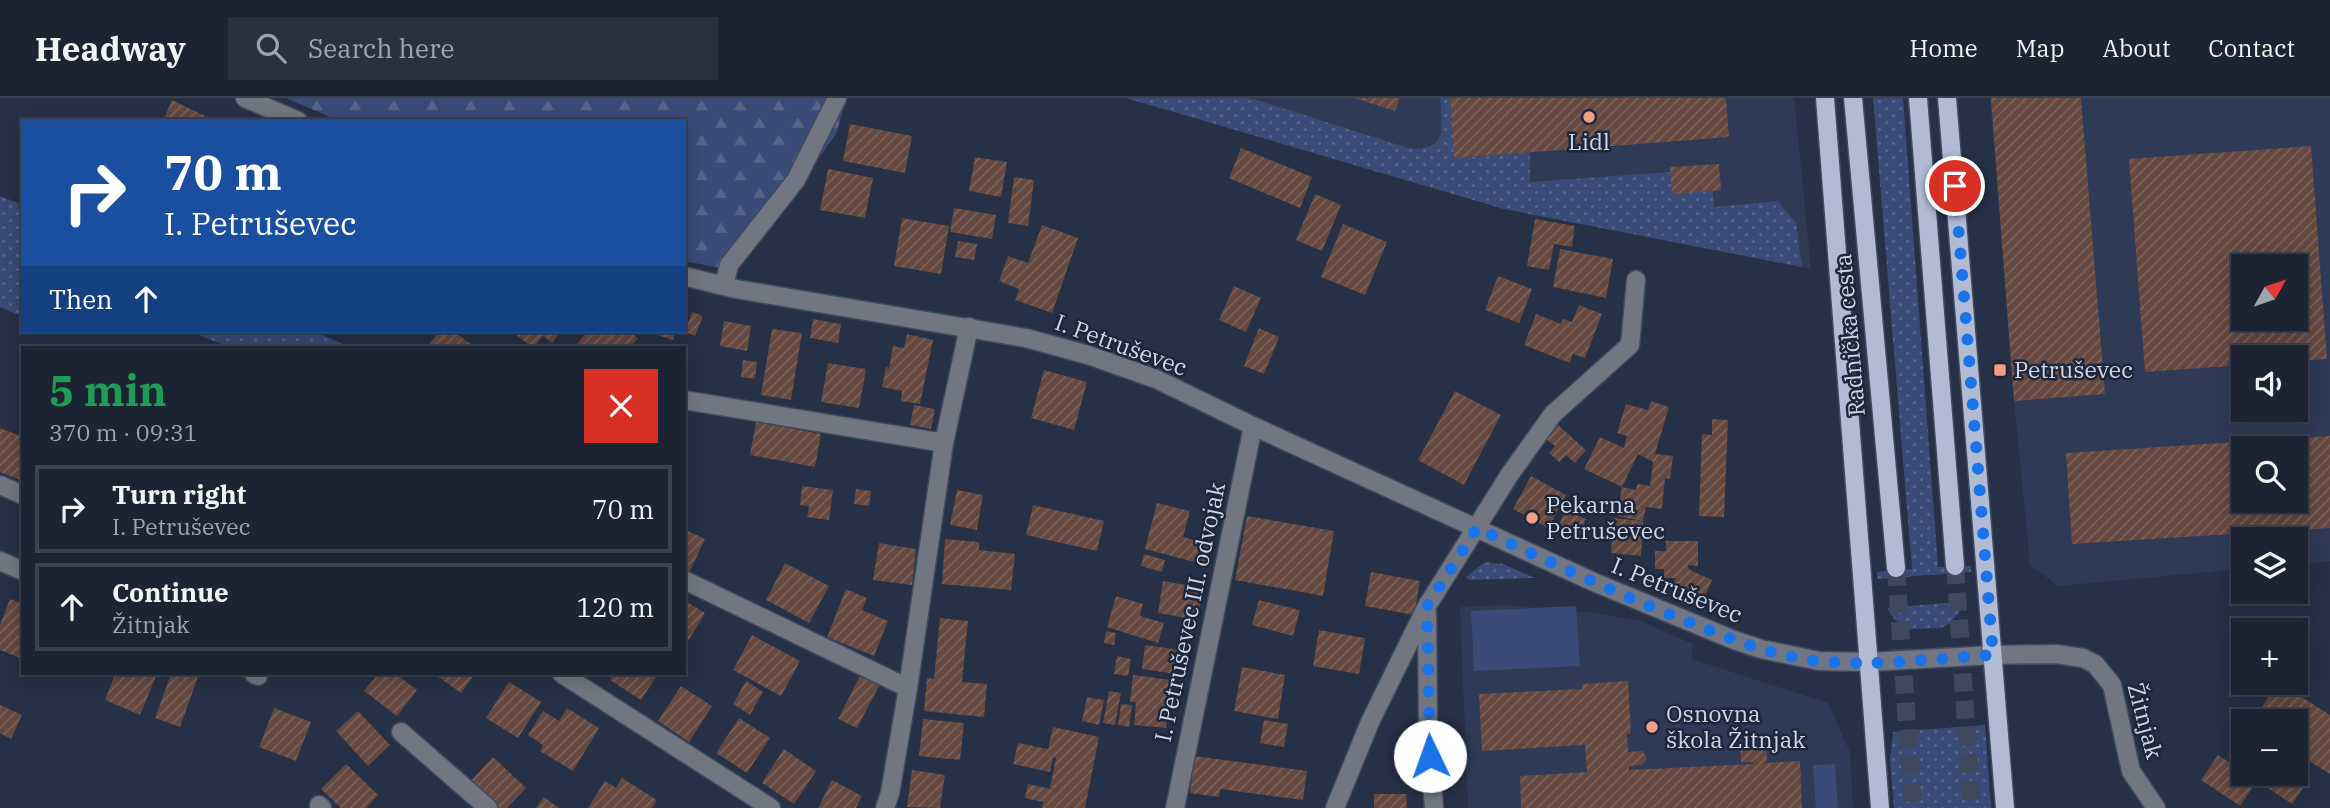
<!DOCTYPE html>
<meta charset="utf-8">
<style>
:root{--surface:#1c2434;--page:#293040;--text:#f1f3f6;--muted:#a0a4ac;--line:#3a414f}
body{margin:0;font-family:"IBM Plex Serif",serif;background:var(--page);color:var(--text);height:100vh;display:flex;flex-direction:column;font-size:26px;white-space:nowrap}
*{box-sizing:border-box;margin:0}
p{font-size:23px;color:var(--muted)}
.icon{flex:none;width:38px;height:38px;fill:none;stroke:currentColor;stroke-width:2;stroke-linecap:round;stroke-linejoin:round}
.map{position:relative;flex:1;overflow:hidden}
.details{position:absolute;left:21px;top:248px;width:665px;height:329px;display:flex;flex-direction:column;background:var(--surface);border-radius:0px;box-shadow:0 4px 18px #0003,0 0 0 2px var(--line)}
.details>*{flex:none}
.top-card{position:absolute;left:21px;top:21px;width:665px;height:214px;border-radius:0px;box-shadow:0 4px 18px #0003,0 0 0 2px var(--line);background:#1a4fa0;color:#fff;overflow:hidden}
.needle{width:46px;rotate:50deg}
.tools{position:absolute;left:2231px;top:156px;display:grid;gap:14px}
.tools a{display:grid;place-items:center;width:77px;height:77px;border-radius:0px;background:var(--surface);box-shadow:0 4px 18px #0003,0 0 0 2px var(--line);font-size:35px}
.pin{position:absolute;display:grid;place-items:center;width:60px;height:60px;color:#fff;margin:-30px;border:4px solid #fff;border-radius:50%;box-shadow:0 2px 7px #0007}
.me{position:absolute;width:77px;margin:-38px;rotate:357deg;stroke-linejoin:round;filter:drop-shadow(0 0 5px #0008)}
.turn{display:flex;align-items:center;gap:24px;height:147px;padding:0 28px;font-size:32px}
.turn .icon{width:91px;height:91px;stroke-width:2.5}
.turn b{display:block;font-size:49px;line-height:60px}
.then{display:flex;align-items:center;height:66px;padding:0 28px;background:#0003;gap:14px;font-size:26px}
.round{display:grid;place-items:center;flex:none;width:74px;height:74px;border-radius:0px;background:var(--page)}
.summary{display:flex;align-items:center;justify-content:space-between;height:119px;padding:0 28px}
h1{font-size:42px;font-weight:800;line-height:52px;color:#1e9e55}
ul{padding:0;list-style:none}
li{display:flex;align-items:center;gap:21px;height:88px;margin:0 14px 10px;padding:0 14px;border:4px solid var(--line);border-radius:0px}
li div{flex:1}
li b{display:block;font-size:26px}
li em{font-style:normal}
header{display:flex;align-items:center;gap:42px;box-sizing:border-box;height:98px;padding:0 35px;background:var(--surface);border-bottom:2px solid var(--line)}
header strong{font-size:33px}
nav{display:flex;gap:38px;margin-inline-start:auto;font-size:24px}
.search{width:490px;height:63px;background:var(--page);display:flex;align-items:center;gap:18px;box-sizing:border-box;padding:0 24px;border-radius:0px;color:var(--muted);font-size:26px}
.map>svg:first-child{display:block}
.built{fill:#2e3a56;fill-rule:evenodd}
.grass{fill:url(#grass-dots)}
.forest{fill:url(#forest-firs)}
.garden{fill:#394b76}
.building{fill:url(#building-hatch);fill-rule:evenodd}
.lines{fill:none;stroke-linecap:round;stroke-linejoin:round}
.major-tunnel{stroke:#3f495e;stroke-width:18;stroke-dasharray:18 9;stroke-linecap:butt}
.minor-casing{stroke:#414b5f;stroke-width:21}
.major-casing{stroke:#414b5f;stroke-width:21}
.minor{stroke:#717682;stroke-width:18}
.major{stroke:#b1bcd4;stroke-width:18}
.route{stroke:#1a73e8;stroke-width:12;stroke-dasharray:0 21.6}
.poi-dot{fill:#f49e87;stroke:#1d263b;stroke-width:2.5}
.labels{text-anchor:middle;stroke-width:5;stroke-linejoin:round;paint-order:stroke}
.poi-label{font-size:23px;fill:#cfd6e4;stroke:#1d263b;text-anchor:start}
.street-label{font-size:23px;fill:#cfd6e4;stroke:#1d263b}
</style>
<header>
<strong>Headway</strong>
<div class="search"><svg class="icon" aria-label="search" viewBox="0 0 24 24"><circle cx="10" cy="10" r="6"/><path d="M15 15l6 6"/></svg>Search here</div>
<nav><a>Home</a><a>Map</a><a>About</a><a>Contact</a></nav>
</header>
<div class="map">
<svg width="2330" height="710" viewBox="0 0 2330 710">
<defs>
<pattern id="grass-dots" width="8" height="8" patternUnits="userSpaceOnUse" patternTransform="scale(1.75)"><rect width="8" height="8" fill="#394b76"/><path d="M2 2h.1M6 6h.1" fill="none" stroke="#556489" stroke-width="1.8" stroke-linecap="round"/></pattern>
<pattern id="forest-firs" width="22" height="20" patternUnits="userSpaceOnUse" patternTransform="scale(1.75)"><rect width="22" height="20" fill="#394b76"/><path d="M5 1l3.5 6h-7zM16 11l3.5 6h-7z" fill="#556489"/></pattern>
<pattern id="building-hatch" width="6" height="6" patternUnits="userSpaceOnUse" patternTransform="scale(1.75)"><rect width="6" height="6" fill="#654840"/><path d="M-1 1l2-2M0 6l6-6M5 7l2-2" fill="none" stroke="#7a625b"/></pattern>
</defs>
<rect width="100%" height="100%" fill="#263046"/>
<!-- built -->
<path class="built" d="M 1126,0 L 1794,0 L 1811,171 L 1504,111 Z
M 1990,0 L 2330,0 L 2330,463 L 2296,466 L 2296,441 L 2244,441 L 2243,471 L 2058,488 L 2030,467 L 2014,303 ZM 2244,168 L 2296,168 L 2296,220 L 2244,220 ZM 2244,259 L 2296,259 L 2296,312 L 2244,312 ZM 2244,350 L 2296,350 L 2296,402 L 2244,402 Z
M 1504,507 L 1595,515 L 1640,523 L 1693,546 L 1692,561 L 1828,605 L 1850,654 L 1853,710 L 1468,710 L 1460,509 Z"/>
<!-- grass -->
<path class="grass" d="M 1126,0 L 1250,0 L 1408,50 C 1449,54 1442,30 1440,0 L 1450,0 L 1455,60 L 1530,54 L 1530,84 L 1670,74 L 1713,92 L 1714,109 L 1778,103 L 1796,125 L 1802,169 L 1504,111 Z
M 1873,0 L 1903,0 L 1938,469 L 1971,468 L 1971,474 L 1877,481 L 1877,474 L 1912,471 Z
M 0,98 L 23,107 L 23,219 L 0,209 Z
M 189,233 L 313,233 L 353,250 L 231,250 Z
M 1485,464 L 1503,466 L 1535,480 L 1469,482 L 1466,479 Z
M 1967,503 L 1951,525 L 1941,530 L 1908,531 L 1894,521 L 1887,510 Z
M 1985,627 L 1991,710 L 1894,710 L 1890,662 L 1893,634 Z"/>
<!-- forest -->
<path class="forest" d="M 286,0 L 847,0 L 836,36 L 737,173 L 684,163 L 684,23 L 339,23 Z"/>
<!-- garden -->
<path class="garden" d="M 1576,508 L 1580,568 L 1474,573 L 1471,513 Z
M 1835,666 L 1838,710 L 1816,710 L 1813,667 Z"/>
<!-- building -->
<path class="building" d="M 1354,0 L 1400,0 L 1395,13 Z
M 1450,0 L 1726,0 L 1729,39 L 1454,60 Z
M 1991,0 L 2081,0 L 2105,296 L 2014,303 Z
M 172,2 L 205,18 L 203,23 L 163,23 Z
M 850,26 L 912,38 L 905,75 L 843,63 Z
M 2311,48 L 2327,261 L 2296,263 L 2296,259 L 2244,259 L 2244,267 L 2145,274 L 2129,61 ZM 2244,168 L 2296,168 L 2296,220 L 2244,220 Z
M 1241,50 L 1312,79 L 1300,110 L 1229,80 Z
M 975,59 L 1007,64 L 1001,99 L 969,93 Z
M 1719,66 L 1721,92 L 1672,96 L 1670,69 Z
M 828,71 L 873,80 L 865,120 L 820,112 Z
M 1014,79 L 1034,82 L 1028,128 L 1008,125 Z
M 1315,96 L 1341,107 L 1322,153 L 1296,142 Z
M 954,110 L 996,117 L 992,141 L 950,134 Z
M 902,120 L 949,128 L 941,176 L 894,168 Z
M 1535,121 L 1575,128 L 1572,149 L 1554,146 L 1549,172 L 1527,168 Z
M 1343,126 L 1387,144 L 1365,197 L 1321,179 Z
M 1042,127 L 1078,140 L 1052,215 L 1015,202 L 1019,191 L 999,183 L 1008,158 L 1028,165 Z
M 958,143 L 977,146 L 974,162 L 955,159 Z
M 1560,151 L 1613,161 L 1606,200 L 1553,189 Z
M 1498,178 L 1532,191 L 1519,225 L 1485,212 Z
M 1234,188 L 1261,200 L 1246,234 L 1219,222 Z
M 1579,207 L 1602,216 L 1585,260 L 1573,256 L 1570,265 L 1524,247 L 1536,216 L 1561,226 L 1563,221 L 1572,224 Z
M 692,214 L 703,218 L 695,238 L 685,234 Z
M 813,221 L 841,226 L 838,245 L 810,240 Z
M 724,223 L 751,228 L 747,253 L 720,248 Z
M 1259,230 L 1279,239 L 1264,276 L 1244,268 Z
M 772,231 L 802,235 L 791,302 L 761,297 Z
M 440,233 L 453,233 L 476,250 L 426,250 Z
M 511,233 L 561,233 L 552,245 L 543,238 L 533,250 Z
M 587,233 L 629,233 L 638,240 L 630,250 L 574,250 Z
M 655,233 L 676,233 L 673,242 L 654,236 Z
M 907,236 L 933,242 L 920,306 L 901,303 L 902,293 L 882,289 L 886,269 L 889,270 L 893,248 L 904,250 Z
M 743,262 L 757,264 L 755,281 L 741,279 Z
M 828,265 L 866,271 L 859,310 L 821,304 Z
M 1044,272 L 1087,284 L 1074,332 L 1031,320 Z
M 1455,293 L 1501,317 L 1464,387 L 1418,362 Z
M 1651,303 L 1669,309 L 1655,356 L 1673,358 L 1670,381 L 1665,380 L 1662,411 L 1646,409 L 1643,423 L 1617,418 L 1622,389 L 1584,371 L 1600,339 L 1624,350 L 1627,338 L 1617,335 L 1626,306 L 1648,312 ZM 1638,356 L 1653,364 L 1650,388 L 1637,386 L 1636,392 L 1622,389 Z
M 914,307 L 935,311 L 931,331 L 910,327 Z
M 1712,321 L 1728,322 L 1724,419 L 1699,418 L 1702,336 L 1712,337 Z
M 756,324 L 821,336 L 815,369 L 750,357 Z
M 1558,327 L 1586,352 L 1575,365 L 1566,357 L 1559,364 L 1549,355 L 1555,348 L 1546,341 Z
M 0,330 L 23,339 L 23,378 L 20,382 L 0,374 Z
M 2330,338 L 2330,430 L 2072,446 L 2066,355 ZM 2244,350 L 2296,350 L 2296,402 L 2244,402 Z
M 1531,378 L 1566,397 L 1548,430 L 1513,411 Z
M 802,388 L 833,392 L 829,422 L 807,419 L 809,408 L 800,407 Z
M 856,391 L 871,393 L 869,408 L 854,406 Z
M 957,392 L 983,397 L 977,432 L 950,427 Z
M 1157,405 L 1190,413 L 1183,439 L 1211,446 L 1206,467 L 1145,451 Z
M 1033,407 L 1104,423 L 1097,453 L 1026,437 Z
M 1565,412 L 1586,421 L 1578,439 L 1558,430 Z
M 1247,418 L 1334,433 L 1323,498 L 1235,482 Z
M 1613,420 L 1643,423 L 1641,458 L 1611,455 Z
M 684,431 L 705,441 L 688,477 L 684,476 Z
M 945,441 L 979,444 L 979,452 L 1015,456 L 1011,492 L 942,486 Z
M 1666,443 L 1698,443 L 1698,468 L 1688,467 L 1688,471 L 1712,482 L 1703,502 L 1673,488 L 1676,480 L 1664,480 L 1664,471 L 1655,471 L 1655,453 L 1666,453 Z
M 879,445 L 916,451 L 912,487 L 873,482 Z
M 1144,456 L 1165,462 L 1162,474 L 1141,468 Z
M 785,465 L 829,488 L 809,525 L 766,502 Z
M 1371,474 L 1420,483 L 1414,517 L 1365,508 Z
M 1163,483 L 1203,490 L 1197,522 L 1158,515 Z
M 846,491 L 867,500 L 862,512 L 888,523 L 874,558 L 827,539 Z
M 1116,498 L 1143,506 L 1140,518 L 1164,525 L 1158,545 L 1107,529 Z
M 10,501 L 23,506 L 23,561 L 0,552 L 0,527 Z
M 684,502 L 705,515 L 687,545 L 684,544 Z
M 1259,502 L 1300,512 L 1293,538 L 1252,527 Z
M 940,520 L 968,523 L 962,584 L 987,586 L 984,619 L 924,613 L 927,580 L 934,581 Z
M 1319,532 L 1365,540 L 1359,576 L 1313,568 Z
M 1106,533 L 1116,535 L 1114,547 L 1104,545 Z
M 752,537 L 800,563 L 781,598 L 733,572 Z
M 1145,547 L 1180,552 L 1176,576 L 1142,571 Z
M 1117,558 L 1131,561 L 1128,578 L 1114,576 Z
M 1242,569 L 1285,577 L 1278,621 L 1234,613 Z
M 115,576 L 157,576 L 140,617 L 105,602 Z
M 171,576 L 199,576 L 180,629 L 155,620 Z
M 378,576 L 396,576 L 417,592 L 397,618 L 364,593 Z
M 434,576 L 475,576 L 461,595 Z
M 614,576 L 658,576 L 641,602 L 610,582 Z
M 861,576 L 880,586 L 857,630 L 838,621 Z
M 1133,577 L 1171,582 L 1166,630 L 1134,627 L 1136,604 L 1130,604 Z
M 746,583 L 763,594 L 750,617 L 733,606 Z
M 1628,583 L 1631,635 L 1627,636 L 1628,654 L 1642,653 L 1646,658 L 1646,662 L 1642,667 L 1629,668 L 1629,672 L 1753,666 L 1753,664 L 1741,664 L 1740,647 L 1766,646 L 1767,663 L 1764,665 L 1800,663 L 1802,710 L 1521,710 L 1520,678 L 1587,674 L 1585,647 L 1482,653 L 1479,596 L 1582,591 L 1582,586 Z
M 509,584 L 541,604 L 518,640 L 486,620 Z
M 2278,584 L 2330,617 L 2330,676 L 2296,655 L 2296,644 L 2302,634 L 2296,631 L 2296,623 L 2284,623 L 2262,609 Z
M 681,588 L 712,608 L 689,644 L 658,623 Z
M 1109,593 L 1121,595 L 1115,627 L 1103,625 Z
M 1087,599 L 1104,602 L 1099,627 L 1082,623 Z
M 1121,606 L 1132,607 L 1129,629 L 1118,627 Z
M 0,607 L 22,617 L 11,641 L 0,635 Z
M 274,610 L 311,624 L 296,663 L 259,649 Z
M 567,610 L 599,630 L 573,673 L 540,653 L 543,647 L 528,637 L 543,613 L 559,623 Z
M 358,613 L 390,647 L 368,668 L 336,633 Z
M 739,620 L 770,640 L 747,675 L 716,655 Z
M 923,621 L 964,625 L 960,662 L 919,658 Z
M 1264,622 L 1288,626 L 1284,649 L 1260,645 Z
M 1053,629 L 1099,639 L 1085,710 L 1042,710 L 1043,704 L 1025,700 L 1028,686 L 1062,693 L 1050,690 L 1056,660 L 1053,659 L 1050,674 L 1013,666 L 1018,645 L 1048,651 Z
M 784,651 L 816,673 L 794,706 L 762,685 Z
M 2218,657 L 2250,678 L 2252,676 L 2296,676 L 2296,668 L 2311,678 L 2292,706 L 2257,683 L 2240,708 L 2201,682 Z
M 1194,658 L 1307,673 L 1303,702 L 1220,691 L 1219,699 L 1190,695 Z
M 493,659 L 526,690 L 507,710 L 496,710 L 469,685 Z
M 346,666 L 378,697 L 366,710 L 341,710 L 321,691 Z
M 912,672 L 945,677 L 940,710 L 907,709 Z
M 622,680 L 657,702 L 652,710 L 588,710 L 605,683 L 616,690 Z
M 832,682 L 862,698 L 856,710 L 818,710 Z
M 1374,696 L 1406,696 L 1407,710 L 1374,710 Z
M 544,699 L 559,710 L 536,710 Z"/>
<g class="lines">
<!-- major-tunnel -->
<path class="major-tunnel" d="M 1955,468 L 1972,710
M 1896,470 L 1913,710"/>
<!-- minor casing -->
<g class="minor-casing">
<path id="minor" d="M 245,0 L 298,23
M 684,178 L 736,191 L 1026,240 L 1088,257 L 1156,281 L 1253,328 L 1596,485 L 1734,542 L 1761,551 L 1819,563 L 1869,564 L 1993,557 L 2056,556 L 2083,560 L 2095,566 L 2112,587 L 2131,673 L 2156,710
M 724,188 L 729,167 L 796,82 L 837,0
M 684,302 L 944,345
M 0,387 L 23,397
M 0,463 L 23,473
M 684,482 L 908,590
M 1427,514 L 1428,632 L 1434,710
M 254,576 L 258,578
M 562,576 L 771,710
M 401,634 L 488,710
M 319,707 L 322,710
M 885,710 L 890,695 L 908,590 L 944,345 L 969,229
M 1175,710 L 1253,328
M 1335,710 L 1370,624 L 1427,508 L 1510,376 L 1553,316 L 1630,247 L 1636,182"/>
</g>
<!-- major casing -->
<g class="major-casing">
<path id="major" d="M 1825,0 L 1880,710
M 1853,0 L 1896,470
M 1918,0 L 1955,468
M 1947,0 L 2005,710"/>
</g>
<!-- minor -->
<use href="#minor" class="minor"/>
<!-- major -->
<use href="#major" class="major"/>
</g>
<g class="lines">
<!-- route -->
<path class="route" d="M 1430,658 L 1427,508 L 1477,430 C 1546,462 1615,495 1686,523 C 1729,540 1771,558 1818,563 C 1875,569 1936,560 1993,557 L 1955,88"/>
</g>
<!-- markers -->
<g class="poi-dot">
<circle cx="1589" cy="19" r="7"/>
<rect x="1993" y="265" width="14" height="14" rx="3.5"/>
<circle cx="1532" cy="420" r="7"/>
<circle cx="1652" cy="629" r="7"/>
</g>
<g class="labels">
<!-- poi labels -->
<g class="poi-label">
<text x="1589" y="52" text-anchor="middle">Lidl</text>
<text x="2014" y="280">Petruševec</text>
<text x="1546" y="415">Pekarna<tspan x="1546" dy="26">Petruševec</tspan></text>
<text x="1666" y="624">Osnovna<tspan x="1666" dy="26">škola Žitnjak</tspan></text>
</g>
<!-- street labels -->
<g class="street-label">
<text transform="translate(1850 237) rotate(-95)" y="8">Radnička cesta</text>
<text transform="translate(1121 247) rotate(20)" y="8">I. Petruševec</text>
<text transform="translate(1677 492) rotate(22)" y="8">I. Petruševec</text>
<text transform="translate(1190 514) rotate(-78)" y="8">I. Petruševec III. odvojak</text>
<text transform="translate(2145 623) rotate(75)" y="8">Žitnjak</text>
</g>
</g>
</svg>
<div class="tools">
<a><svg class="needle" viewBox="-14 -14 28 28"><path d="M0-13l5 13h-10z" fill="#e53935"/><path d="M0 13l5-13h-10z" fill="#a0a4ac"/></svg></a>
<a><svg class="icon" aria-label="sound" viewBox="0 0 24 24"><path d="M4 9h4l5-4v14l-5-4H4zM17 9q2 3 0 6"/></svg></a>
<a><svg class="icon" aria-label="search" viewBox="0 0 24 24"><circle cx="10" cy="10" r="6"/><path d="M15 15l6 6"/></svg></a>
<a><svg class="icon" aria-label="layers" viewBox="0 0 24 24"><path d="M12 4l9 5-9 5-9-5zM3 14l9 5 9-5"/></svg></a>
<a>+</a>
<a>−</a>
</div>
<div class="pin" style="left:1955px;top:88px;background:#d93025"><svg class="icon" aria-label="arrive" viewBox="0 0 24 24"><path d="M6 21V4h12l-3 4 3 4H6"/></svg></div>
<svg class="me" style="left:1430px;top:658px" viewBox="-20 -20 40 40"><circle r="19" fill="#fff"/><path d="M0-13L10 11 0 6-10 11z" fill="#1a73e8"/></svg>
<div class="top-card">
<div class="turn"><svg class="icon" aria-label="right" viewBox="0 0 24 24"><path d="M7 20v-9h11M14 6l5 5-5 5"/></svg><div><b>70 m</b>I. Petruševec</div></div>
<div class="then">Then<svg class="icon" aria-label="ahead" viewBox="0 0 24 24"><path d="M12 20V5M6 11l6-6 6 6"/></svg></div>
</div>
<section class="details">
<div class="summary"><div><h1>5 min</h1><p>370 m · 09:31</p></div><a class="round" style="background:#d93025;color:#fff"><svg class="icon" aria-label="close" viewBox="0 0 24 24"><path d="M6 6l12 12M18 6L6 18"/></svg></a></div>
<ul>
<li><svg class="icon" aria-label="right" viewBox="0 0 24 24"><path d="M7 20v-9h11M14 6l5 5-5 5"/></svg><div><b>Turn right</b><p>I. Petruševec</p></div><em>70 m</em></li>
<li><svg class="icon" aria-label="ahead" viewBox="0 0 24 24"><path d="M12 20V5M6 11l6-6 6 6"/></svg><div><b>Continue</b><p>Žitnjak</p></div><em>120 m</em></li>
</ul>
</section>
</div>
